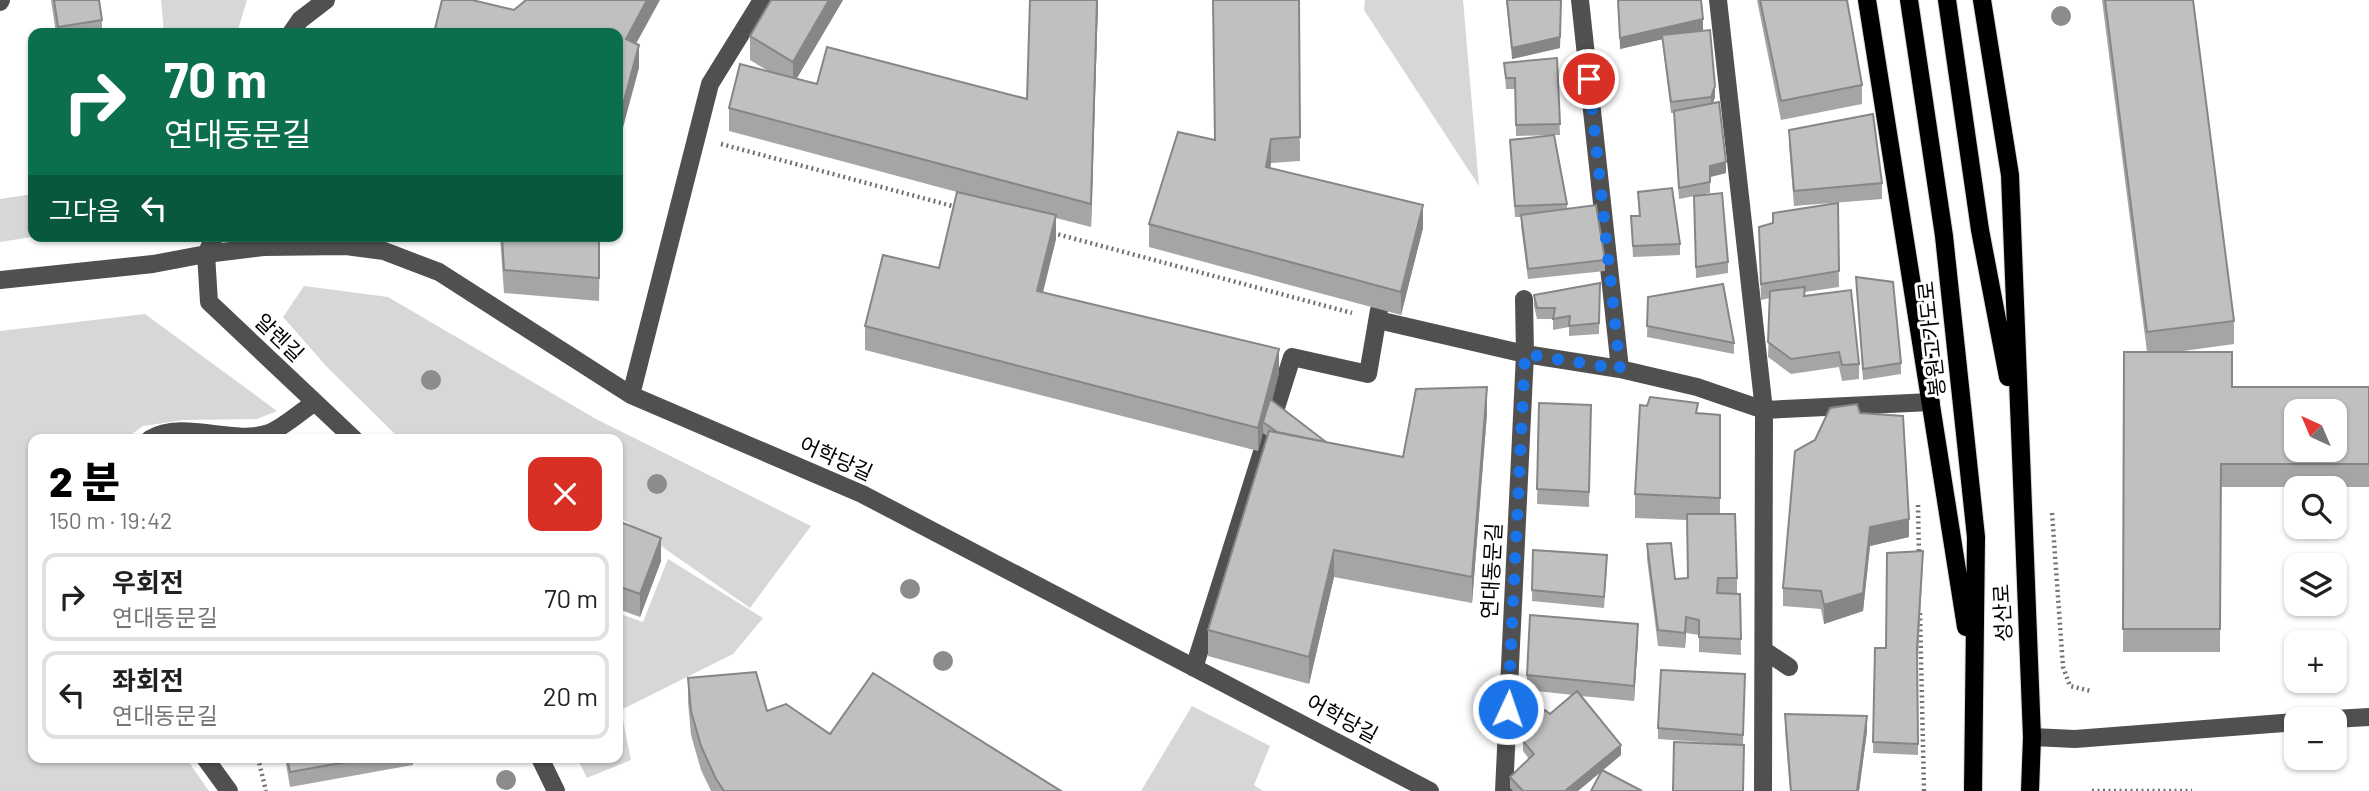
<!DOCTYPE html>
<html lang="ko">
<meta charset="utf-8">
<style>
:root{--surface:#fff;--page:#f2f2f2;--text:#202124;--muted:#757577;--line:#e0e0e0;--accent:#000}
body{margin:0;font-family:Barlow,"Noto Sans KR",sans-serif;background:var(--page);color:var(--text);height:100vh;display:flex;flex-direction:column;font-size:26px;white-space:nowrap}
*{box-sizing:border-box;margin:0}
p{font-size:23px;color:var(--muted)}
.icon{flex:none;width:38px;height:38px;fill:none;stroke:currentColor;stroke-width:2;stroke-linecap:round;stroke-linejoin:round}
.map{position:relative;flex:1;overflow:hidden}
.side{position:absolute;left:28px;top:434px;width:595px;height:329px;display:flex;flex-direction:column;background:var(--surface);border-radius:14px;box-shadow:0 2px 5px #0004}
.side>*{flex:none}
.banner{position:absolute;left:28px;top:28px;width:595px;height:214px;border-radius:14px;box-shadow:0 2px 5px #0004;background:#0b6e4f;color:#fff;overflow:hidden}
.needle{width:46px;rotate:316deg}
.fabs{position:absolute;left:2284px;top:399px;display:grid;gap:14px}
.fabs a{display:grid;place-items:center;width:63px;height:63px;border-radius:14px;background:var(--surface);box-shadow:0 2px 5px #0004;font-size:35px}
.pin{position:absolute;display:grid;place-items:center;width:60px;height:60px;color:#fff;margin:-30px;border:4px solid #fff;border-radius:50%;box-shadow:0 2px 7px #0007}
.me{position:absolute;width:77px;margin:-38px;rotate:3deg;stroke-linejoin:round;filter:drop-shadow(0 0 5px #0008)}
.turn{display:flex;align-items:center;gap:24px;height:147px;padding:0 21px;font-size:32px}
.turn .icon{width:91px;height:91px;stroke-width:2.5}
.turn b{display:block;font-size:49px;line-height:60px}
.then{display:flex;align-items:center;height:66px;padding:0 21px;background:#0003;gap:14px;font-size:26px}
.round{display:grid;place-items:center;flex:none;width:74px;height:74px;border-radius:14px;background:var(--page)}
.overview{display:flex;align-items:center;justify-content:space-between;height:119px;padding:0 21px}
h1{font-size:42px;font-weight:800;line-height:52px;color:var(--accent)}
ul{padding:0;list-style:none}
li{display:flex;align-items:center;gap:21px;height:88px;margin:0 14px 10px;padding:0 7px;border:4px solid var(--line);border-radius:14px}
li div{flex:1}
li b{display:block;font-size:26px}
li em{font-style:normal}
.map>svg:first-child{display:block}
.green{fill:#d7d7d7}
.lines{fill:none;stroke-linecap:round;stroke-linejoin:round}
.major-casing{stroke:#dbdbdb;stroke-width:20}
.path{stroke:#727272;stroke-width:4.5;stroke-dasharray:2 3.5;stroke-linecap:butt}
.minor{stroke:#505050;stroke-width:18}
.major{stroke:#000;stroke-width:18}
.tree{fill:#8c8c8c}
.wall{fill:#a5a5a5}
.shaded-wall{fill:#868686}
.building{fill:#c0c0c0;stroke:#868686;stroke-width:2;fill-rule:evenodd}
.route{stroke:#1a73e8;stroke-width:12;stroke-dasharray:0 21.6}
.labels{text-anchor:middle;stroke-width:6;stroke-linejoin:round;paint-order:stroke}
.street-label{font-size:21px;fill:#000;stroke:#fff}
</style>
<div class="map">
<svg width="2369" height="791" viewBox="0 0 2369 791">
<rect width="100%" height="100%" fill="#fff"/>
<!-- green -->
<path class="green" d="M 161,0 L 247,0 L 237,33 L 164,33 Z
M 1365,0 L 1463,0 L 1479,186 L 1364,10 Z
M 33,194 L 33,236 L 38,236 L 0,242 L 0,199 Z
M 304,286 L 388,297 L 596,419 L 811,526 L 750,608 L 618,516 L 618,439 L 400,439 L 327,367 L 283,317 Z
M 145,314 L 277,411 L 257,419 L 184,420 L 143,426 L 125,439 L 33,439 L 33,758 L 186,758 L 209,791 L 0,791 L 0,331 Z
M 668,559 L 763,618 L 733,654 L 621,710 L 631,760 L 587,778 L 577,758 L 618,758 L 618,613 L 643,622 Z
M 1192,706 L 1270,746 L 1254,785 L 1263,791 L 1141,791 Z"/>
<g class="lines">
<!-- major casing -->
<g class="major-casing">
<path id="major" d="M 1867,0 L 1966,627
M 1909,0 L 1944,236 L 1976,537 L 1973,791
M 1947,0 L 1980,230 L 2008,377
M 1982,0 L 2010,175 L 2032,737 L 2030,791"/>
</g>
<!-- path -->
<path class="path" d="M 721,144 L 956,207
M 1053,233 L 1352,313
M 1918,505 L 1919,556
M 2052,513 L 2063,667 L 2070,686 L 2091,691
M 1920,613 L 1924,791
M 258,758 L 266,791
M 2092,791 L 2192,791"/>
<!-- minor -->
<path class="minor" d="M 1580,0 L 1620,369
M 1718,0 L 1764,410 L 1763,791
M 0,2 L 1,0
M 291,33 L 300,20 L 326,0
M 0,280 L 153,264 L 206,254 L 215,236
M 1378,320 L 1525,354 L 1620,369 L 1697,387 L 1764,410 L 1931,402
M 631,395 L 710,84 L 762,0
M 150,439 C 184,419 232,446 269,433 C 284,427 300,412 314,403
M 354,439 L 209,302 L 206,254 L 263,247 L 346,246 L 384,251 L 439,272 L 631,395 L 862,494 L 1430,791
M 1765,651 L 1789,667
M 1194,668 L 1292,357 L 1368,374 L 1379,310
M 2334,719 L 2369,717
M 2032,737 L 2075,739 L 2296,722
M 205,758 L 229,791
M 540,758 L 556,791
M 1504,791 L 1525,354 L 1524,299"/>
<!-- major -->
<use href="#major" class="major"/>
</g>
<!-- trees -->
<g class="tree">
<circle cx="2061" cy="16" r="10"/>
<circle cx="431" cy="380" r="10"/>
<circle cx="657" cy="484" r="10"/>
<circle cx="910" cy="589" r="10"/>
<circle cx="943" cy="661" r="10"/>
<circle cx="506" cy="780" r="10"/>
</g>
<!-- wall -->
<path class="wall" d="M 51,0 L 99,0 L 102,20 L 102,33 L 56,33 Z
M 771,0 L 843,0 L 796,79 L 817,84 L 1027,99 L 1030,0 L 1098,0 L 1091,227 L 1056,218 L 1056,239 L 1043,293 L 1279,373 L 1272,400 L 1326,442 L 1403,457 L 1487,413 L 1472,603 L 1334,577 L 1309,684 L 1208,656 L 1208,630 L 1267,436 L 1263,433 L 1258,451 L 865,350 L 865,326 L 939,268 L 972,196 L 729,131 L 729,108 L 770,72 L 750,60 L 750,36 Z
M 1299,0 L 1300,161 L 1271,163 L 1270,169 L 1423,228 L 1401,315 L 1149,247 L 1149,224 L 1215,140 Z
M 1506,0 L 1561,0 L 1560,48 L 1512,59 Z
M 1618,0 L 1703,30 L 1715,97 L 1713,103 L 1726,173 L 1710,177 L 1710,193 L 1679,199 L 1674,113 L 1671,113 L 1662,39 L 1620,49 Z
M 1757,0 L 1847,0 L 1862,85 L 1862,104 L 1781,120 Z
M 2102,0 L 2193,0 L 2234,321 L 2234,344 L 2176,352 L 2232,387 L 2369,387 L 2369,487 L 2221,487 L 2220,652 L 2123,652 L 2124,352 L 2147,352 Z
M 1557,58 L 1560,135 L 1516,136 L 1515,89 L 1506,89 L 1504,63 Z
M 1789,130 L 1882,183 L 1882,199 L 1794,206 L 1789,145 Z
M 1510,140 L 1567,204 L 1567,209 L 1605,260 L 1605,271 L 1528,279 L 1521,226 L 1521,217 L 1515,217 Z
M 1638,192 L 1680,244 L 1680,255 L 1633,257 L 1631,216 L 1639,216 Z
M 1694,196 L 1728,262 L 1728,273 L 1696,278 Z
M 1838,203 L 1839,287 L 1805,292 L 1805,296 L 1859,364 L 1859,379 L 1842,381 L 1839,367 L 1791,374 L 1768,357 L 1770,298 L 1761,300 L 1759,227 Z
M 500,236 L 600,236 L 599,301 L 504,293 Z
M 1856,277 L 1901,363 L 1901,374 L 1863,380 Z
M 1600,283 L 1599,334 L 1569,336 L 1569,327 L 1553,330 L 1553,319 L 1537,319 L 1534,306 L 1534,295 Z
M 1648,297 L 1734,343 L 1734,354 L 1647,337 Z
M 1539,403 L 1591,405 L 1589,507 L 1537,504 Z
M 1698,413 L 1720,415 L 1720,514 L 1737,578 L 1737,593 L 1740,594 L 1741,655 L 1699,652 L 1699,635 L 1686,633 L 1685,648 L 1658,646 L 1647,559 L 1647,544 L 1675,579 L 1688,578 L 1687,520 L 1635,518 L 1635,494 Z
M 1795,451 L 1909,537 L 1870,546 L 1863,611 L 1824,624 L 1821,609 L 1783,606 L 1783,588 Z
M 618,521 L 661,561 L 640,617 L 618,609 Z
M 1533,550 L 1607,566 L 1604,608 L 1532,601 Z
M 1923,561 L 1918,658 L 1918,755 L 1873,753 L 1875,648 L 1886,648 Z
M 1638,639 L 1634,701 L 1581,696 L 1621,755 L 1578,791 L 1513,791 L 1510,788 L 1510,777 L 1529,759 L 1523,751 L 1523,741 L 1534,729 L 1534,722 L 1550,714 L 1573,695 L 1527,690 L 1527,675 Z
M 1745,674 L 1743,745 L 1658,739 L 1658,728 Z
M 688,678 L 767,711 L 830,734 L 1061,791 L 711,791 L 701,770 L 691,735 L 688,702 Z
M 1785,714 L 1867,731 L 1859,791 L 1790,791 L 1785,729 Z
M 285,758 L 413,758 L 413,765 L 290,787 Z"/>
<!-- shaded-wall -->
<path class="shaded-wall" d="M 647,0 L 660,0 L 626,62 L 626,39 Z
M 829,0 L 843,0 L 793,85 L 793,62 Z
M 1097,0 L 1098,0 L 1091,227 L 1091,204 Z
M 1561,0 L 1560,48 L 1512,59 L 1512,48 Z
M 1703,19 L 1703,30 L 1620,49 L 1620,38 Z
M 639,45 L 639,68 L 618,146 L 618,123 Z
M 1715,86 L 1715,97 L 1711,108 L 1711,97 Z
M 1271,139 L 1271,163 L 1266,191 L 1266,167 Z
M 1726,162 L 1726,173 L 1710,177 L 1710,166 Z
M 1423,205 L 1423,228 L 1401,315 L 1401,292 Z
M 1056,215 L 1056,239 L 1037,315 L 1037,291 Z
M 1279,349 L 1279,373 L 1266,424 L 1263,422 L 1263,433 L 1258,451 L 1258,428 Z
M 1487,387 L 1487,413 L 1472,603 L 1472,577 Z
M 1909,519 L 1909,537 L 1870,546 L 1863,611 L 1824,624 L 1824,605 L 1870,527 Z
M 661,538 L 661,561 L 640,617 L 640,594 Z
M 1334,550 L 1334,577 L 1309,684 L 1309,657 Z
M 1686,617 L 1686,633 L 1685,648 L 1685,633 Z
M 1638,624 L 1638,639 L 1634,701 L 1634,686 Z
M 1867,716 L 1867,731 L 1859,791 L 1857,791 Z
M 1621,745 L 1621,755 L 1578,791 L 1565,791 Z"/>
<!-- building -->
<path class="building" d="M 54,0 L 99,0 L 102,20 L 58,27 Z
M 442,0 L 472,0 L 514,10 L 526,0 L 647,0 L 626,39 L 639,45 L 618,123 L 618,33 L 434,33 Z
M 771,0 L 829,0 L 793,62 L 750,36 Z
M 1030,0 L 1097,0 L 1091,204 L 729,108 L 740,64 L 817,84 L 827,47 L 1027,99 Z
M 1213,0 L 1299,0 L 1300,137 L 1271,139 L 1266,167 L 1423,205 L 1401,292 L 1149,224 L 1178,132 L 1215,140 Z
M 1507,0 L 1561,0 L 1560,37 L 1512,48 Z
M 1618,0 L 1701,0 L 1703,19 L 1620,38 Z
M 1760,0 L 1847,0 L 1862,85 L 1781,101 Z
M 2105,0 L 2193,0 L 2234,321 L 2147,332 Z
M 1710,30 L 1715,86 L 1711,97 L 1671,102 L 1662,35 Z
M 1557,58 L 1560,124 L 1516,125 L 1515,78 L 1506,78 L 1504,63 Z
M 1719,102 L 1726,162 L 1710,166 L 1710,182 L 1679,188 L 1674,111 Z
M 1873,114 L 1882,183 L 1794,191 L 1789,130 Z
M 1554,135 L 1567,204 L 1515,206 L 1510,140 Z
M 1672,188 L 1680,244 L 1633,246 L 1631,216 L 1640,216 L 1638,192 Z
M 957,192 L 1056,215 L 1037,291 L 1279,349 L 1258,428 L 865,326 L 883,255 L 939,268 Z
M 1722,193 L 1728,262 L 1696,267 L 1694,196 Z
M 1838,203 L 1839,271 L 1761,284 L 1759,227 L 1773,223 L 1773,213 Z
M 1596,205 L 1605,260 L 1528,269 L 1521,215 Z
M 502,236 L 599,236 L 599,278 L 504,270 Z
M 1856,277 L 1893,282 L 1901,363 L 1863,369 Z
M 1600,283 L 1599,323 L 1569,326 L 1570,316 L 1553,319 L 1555,308 L 1537,308 L 1534,295 Z
M 1723,284 L 1734,343 L 1647,326 L 1648,297 Z
M 1805,287 L 1804,296 L 1851,290 L 1859,364 L 1842,365 L 1839,352 L 1791,359 L 1768,342 L 1770,291 Z
M 2124,352 L 2232,352 L 2232,387 L 2369,387 L 2369,464 L 2221,464 L 2220,629 L 2123,629 ZM 2296,411 L 2334,411 L 2334,450 L 2296,450 Z
M 1487,387 L 1472,577 L 1334,550 L 1309,657 L 1208,630 L 1269,431 L 1403,457 L 1416,389 Z
M 1650,397 L 1698,403 L 1696,413 L 1720,415 L 1720,498 L 1635,494 L 1640,405 L 1647,406 Z
M 1270,399 L 1326,442 L 1277,432 L 1263,422 Z
M 1539,403 L 1591,405 L 1589,492 L 1537,489 Z
M 1857,404 L 1860,413 L 1903,416 L 1909,519 L 1870,527 L 1863,593 L 1824,605 L 1821,591 L 1783,588 L 1795,451 L 1815,440 L 1830,408 Z
M 1687,514 L 1735,514 L 1737,578 L 1718,578 L 1717,593 L 1740,594 L 1741,639 L 1699,637 L 1699,620 L 1686,617 L 1685,633 L 1658,630 L 1647,544 L 1671,543 L 1675,579 L 1688,578 Z
M 618,521 L 661,538 L 640,594 L 618,586 Z
M 1533,550 L 1607,555 L 1604,597 L 1532,590 Z
M 1923,551 L 1917,648 L 1918,744 L 1873,742 L 1875,648 L 1886,648 L 1887,553 Z
M 1530,615 L 1638,624 L 1634,686 L 1527,675 Z
M 1661,670 L 1745,674 L 1743,735 L 1658,728 Z
M 756,672 L 767,711 L 786,704 L 830,734 L 873,673 L 1061,791 L 724,791 L 716,779 L 701,746 L 691,711 L 688,678 Z
M 1577,691 L 1621,745 L 1565,791 L 1523,791 L 1510,777 L 1534,754 L 1523,741 L 1537,726 L 1534,722 L 1545,710 L 1550,714 Z
M 1785,714 L 1867,716 L 1857,791 L 1791,791 Z
M 1674,742 L 1744,745 L 1743,791 L 1673,791 Z
M 287,758 L 369,758 L 290,772 Z
M 1602,770 L 1642,791 L 1591,791 Z"/>
<g class="lines">
<!-- route -->
<path class="route" d="M 1508,709 L 1525,354 L 1620,369 L 1589,79"/>
</g>
<g class="labels">
<!-- street labels -->
<g class="street-label">
<text transform="translate(279 338) rotate(44)" y="7">알렌길</text>
<text transform="translate(1932 339) rotate(-96)" y="7">봉원고가도로</text>
<text transform="translate(836 459) rotate(24)" y="7">어학당길</text>
<text transform="translate(1492 571) rotate(-87)" y="7">연대동문길</text>
<text transform="translate(2003 613) rotate(-93)" y="7">성산로</text>
<text transform="translate(1342 719) rotate(28)" y="7">어학당길</text>
</g>
</g>
</svg>
<div class="fabs">
<a><svg class="needle" viewBox="-14 -14 28 28"><path d="M0-13l5 13h-10z" fill="#e53935"/><path d="M0 13l5-13h-10z" fill="#757577"/></svg></a>
<a><svg class="icon" aria-label="search" viewBox="0 0 24 24"><circle cx="10" cy="10" r="6"/><path d="M15 15l6 6"/></svg></a>
<a><svg class="icon" aria-label="layers" viewBox="0 0 24 24"><path d="M12 4l9 5-9 5-9-5zM3 14l9 5 9-5"/></svg></a>
<a>+</a>
<a>−</a>
</div>
<div class="pin" style="left:1589px;top:79px;background:#d93025"><svg class="icon" aria-label="arrive" viewBox="0 0 24 24"><path d="M6 21V4h12l-3 4 3 4H6"/></svg></div>
<svg class="me" style="left:1508px;top:709px" viewBox="-20 -20 40 40"><circle r="17" fill="#1a73e8" stroke="#fff" stroke-width="3"/><path d="M0-11L8 9 0 5-8 9z" fill="#fff"/></svg>
<div class="banner">
<div class="turn"><svg class="icon" aria-label="right" viewBox="0 0 24 24"><path d="M7 20v-9h11M14 6l5 5-5 5"/></svg><div><b>70 m</b>연대동문길</div></div>
<div class="then">그다음<svg class="icon" aria-label="left" viewBox="0 0 24 24"><path d="M17 20v-9H6M10 6l-5 5 5 5"/></svg></div>
</div>
<section class="side">
<div class="overview"><div><h1>2 분</h1><p>150 m · 19:42</p></div><a class="round" style="background:#d93025;color:#fff"><svg class="icon" aria-label="close" viewBox="0 0 24 24"><path d="M6 6l12 12M18 6L6 18"/></svg></a></div>
<ul>
<li><svg class="icon" aria-label="right" viewBox="0 0 24 24"><path d="M7 20v-9h11M14 6l5 5-5 5"/></svg><div><b>우회전</b><p>연대동문길</p></div><em>70 m</em></li>
<li><svg class="icon" aria-label="left" viewBox="0 0 24 24"><path d="M17 20v-9H6M10 6l-5 5 5 5"/></svg><div><b>좌회전</b><p>연대동문길</p></div><em>20 m</em></li>
</ul>
</section>
</div>
